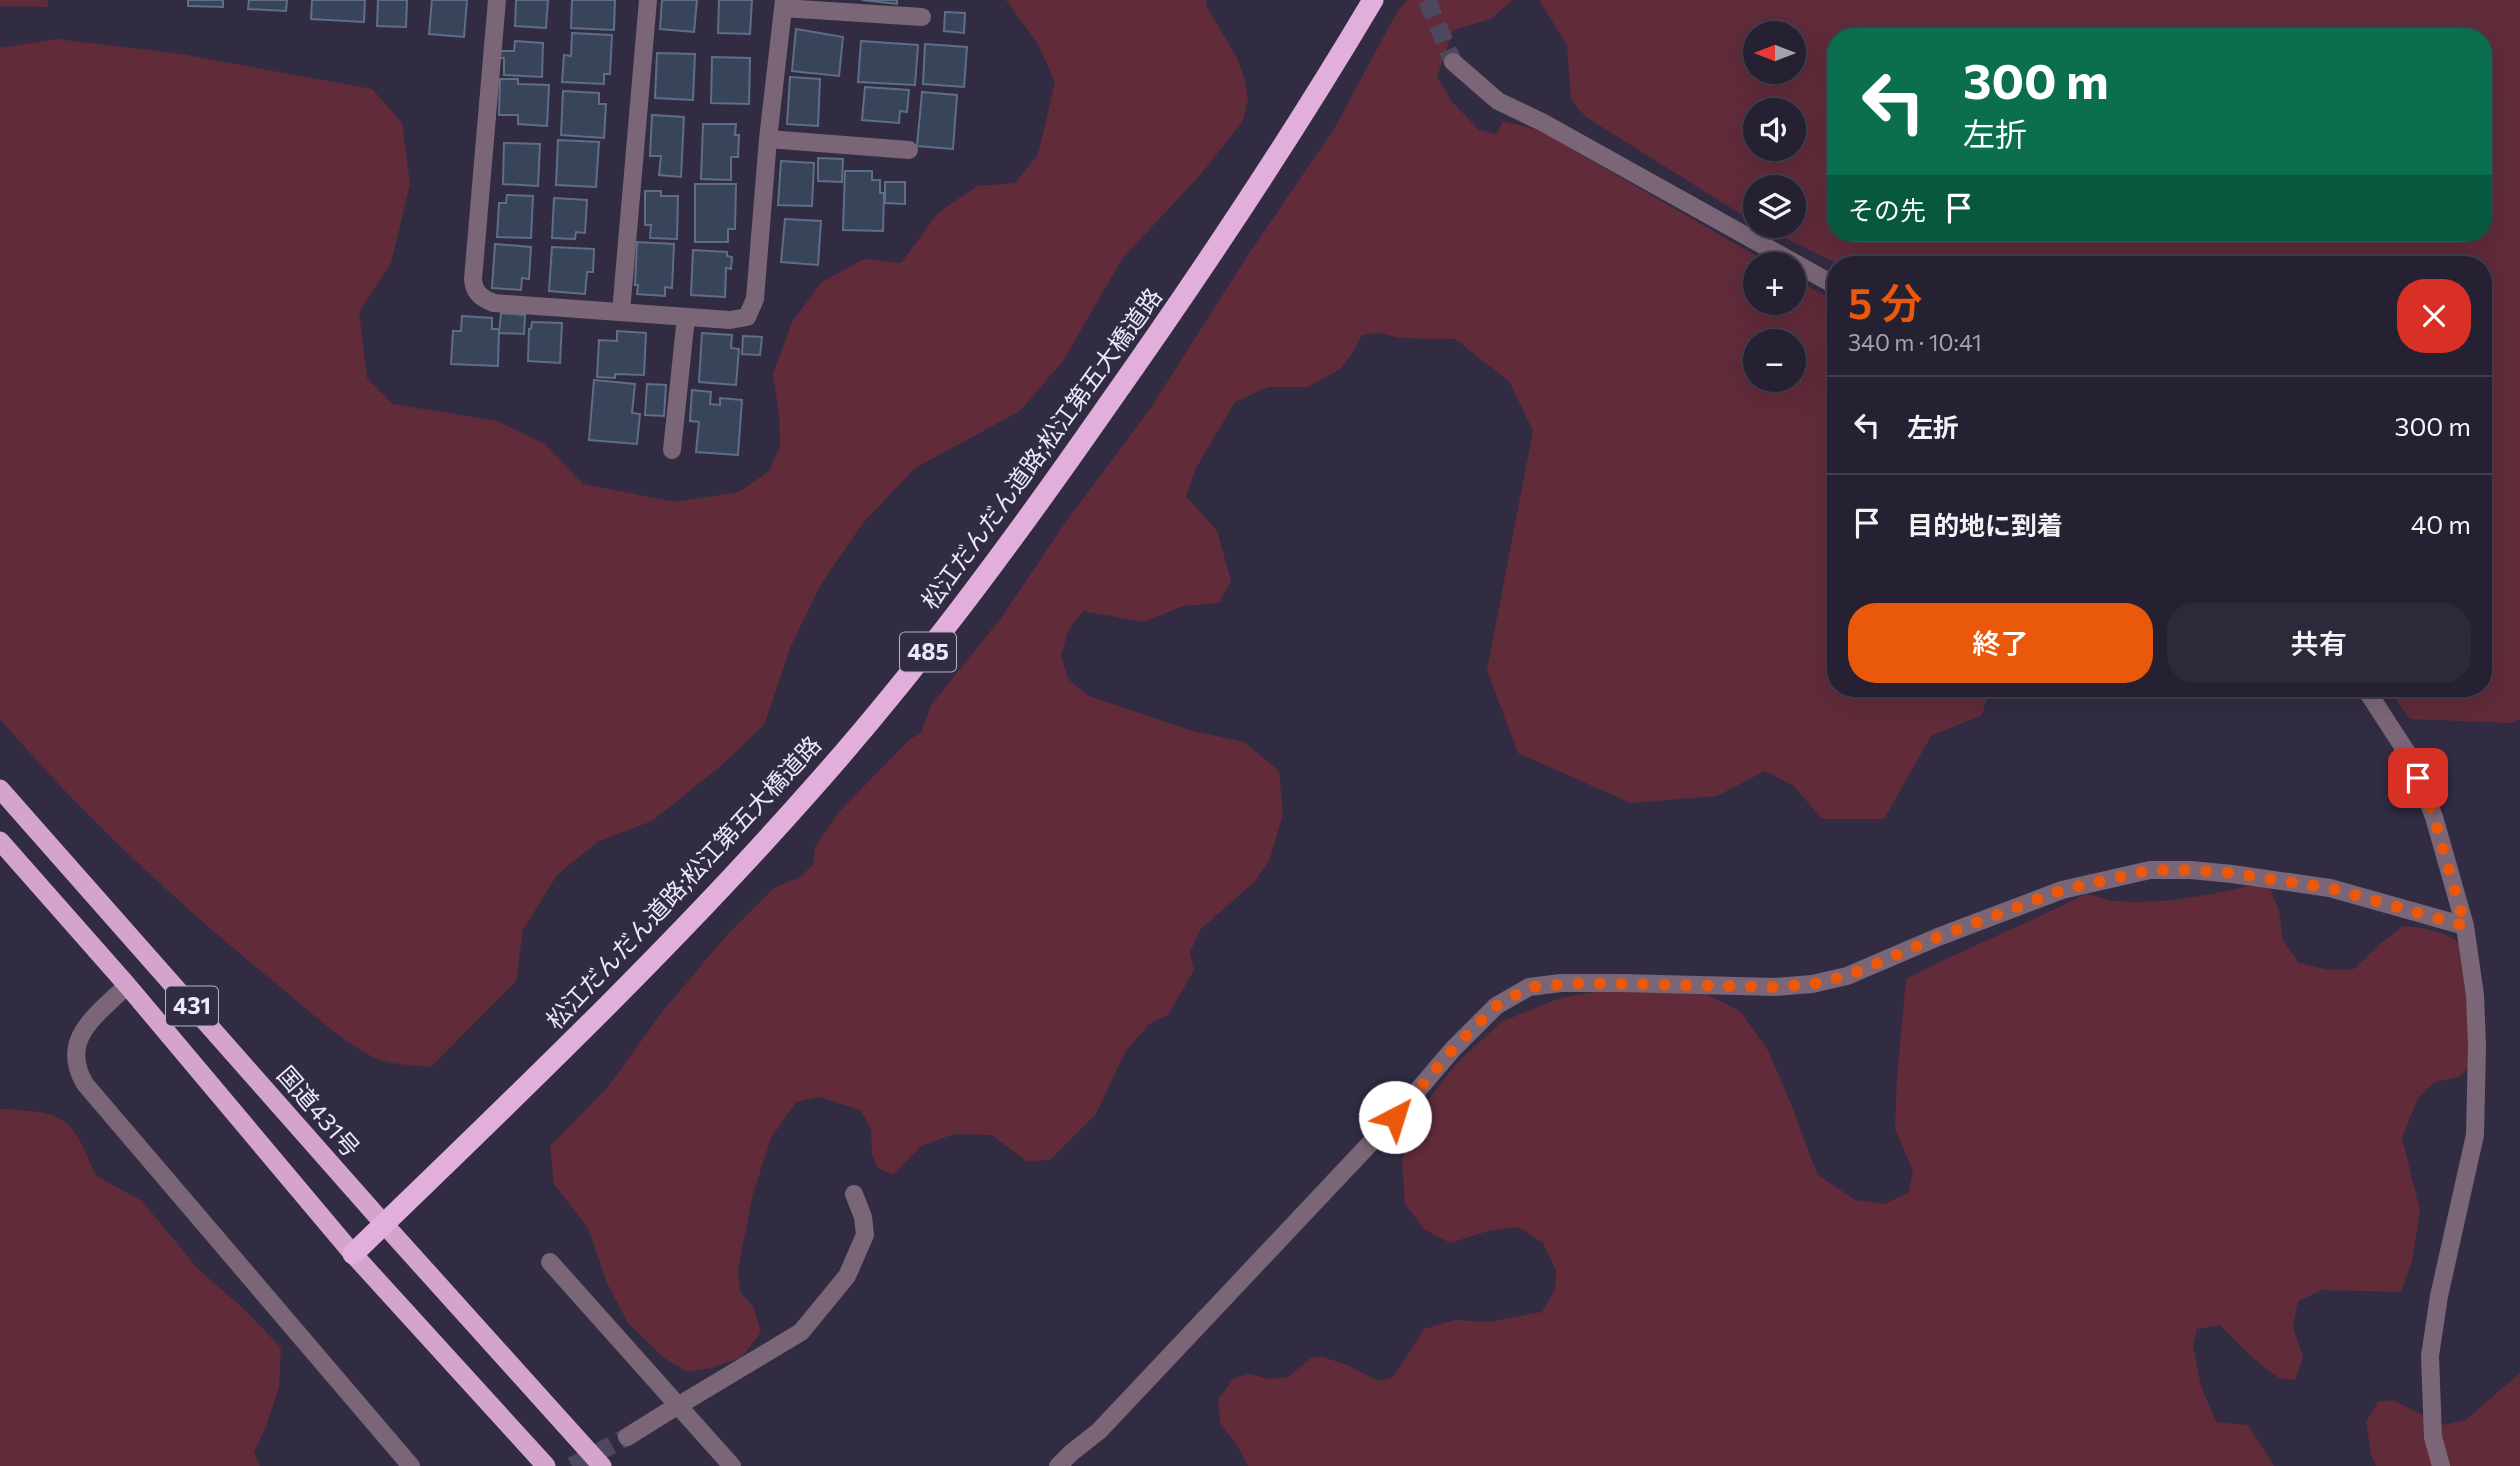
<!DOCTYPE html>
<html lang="ja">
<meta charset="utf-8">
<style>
:root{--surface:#262132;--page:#2e293a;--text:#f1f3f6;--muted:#a4a3ac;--line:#423e4d;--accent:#ea580c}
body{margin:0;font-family:Commissioner,"Noto Sans JP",sans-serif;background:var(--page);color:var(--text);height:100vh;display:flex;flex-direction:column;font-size:26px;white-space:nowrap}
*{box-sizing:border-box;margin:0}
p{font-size:23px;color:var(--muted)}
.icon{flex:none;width:38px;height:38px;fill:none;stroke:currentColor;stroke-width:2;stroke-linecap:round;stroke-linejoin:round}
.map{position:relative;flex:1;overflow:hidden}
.drawer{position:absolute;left:1827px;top:256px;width:665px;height:441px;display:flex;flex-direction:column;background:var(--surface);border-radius:28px;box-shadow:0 7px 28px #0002,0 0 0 2px var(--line)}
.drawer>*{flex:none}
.guide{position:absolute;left:1827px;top:28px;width:665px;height:214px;border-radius:28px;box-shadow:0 7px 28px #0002,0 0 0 2px var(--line);background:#0b6e4f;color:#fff;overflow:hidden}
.needle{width:46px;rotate:270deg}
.controls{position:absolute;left:1743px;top:21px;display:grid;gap:14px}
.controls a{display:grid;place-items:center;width:63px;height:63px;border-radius:50%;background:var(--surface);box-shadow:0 7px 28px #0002,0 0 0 2px var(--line);font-size:35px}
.pin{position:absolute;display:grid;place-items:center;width:60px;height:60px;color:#fff;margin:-30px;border-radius:14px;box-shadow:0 4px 10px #0006}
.me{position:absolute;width:77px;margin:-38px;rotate:40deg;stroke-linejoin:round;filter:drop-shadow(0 0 5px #0008)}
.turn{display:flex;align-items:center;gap:24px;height:147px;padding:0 21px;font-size:32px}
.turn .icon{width:91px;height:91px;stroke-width:2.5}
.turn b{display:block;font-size:49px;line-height:60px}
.then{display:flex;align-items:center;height:66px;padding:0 21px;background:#0003;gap:14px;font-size:26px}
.round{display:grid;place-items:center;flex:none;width:74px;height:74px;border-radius:28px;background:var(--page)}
.head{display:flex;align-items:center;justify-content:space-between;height:119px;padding:0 21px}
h1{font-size:42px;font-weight:600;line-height:52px;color:var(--accent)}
.button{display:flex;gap:14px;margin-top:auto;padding:14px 21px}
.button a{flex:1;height:80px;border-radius:28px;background:var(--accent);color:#fff;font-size:28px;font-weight:600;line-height:80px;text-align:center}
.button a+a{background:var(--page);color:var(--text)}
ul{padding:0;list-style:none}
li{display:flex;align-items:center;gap:21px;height:98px;padding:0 21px;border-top:2px solid var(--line)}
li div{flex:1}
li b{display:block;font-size:26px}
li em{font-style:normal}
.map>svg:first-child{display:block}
.green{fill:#612b3a;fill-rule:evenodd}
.building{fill:#37445a;stroke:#5f6d86;stroke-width:2}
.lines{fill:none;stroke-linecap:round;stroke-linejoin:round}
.minor-tunnel{stroke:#4e485e;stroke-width:18;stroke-dasharray:18 9;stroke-linecap:butt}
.minor{stroke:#7b6678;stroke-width:18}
.trunk{stroke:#d4a4ce;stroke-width:19}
.motorway{stroke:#e2afdc;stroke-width:21}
.route{stroke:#ea580c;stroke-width:12;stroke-dasharray:0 21.6}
.labels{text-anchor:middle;stroke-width:5;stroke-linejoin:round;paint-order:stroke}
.shield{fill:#322c43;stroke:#b4b0c2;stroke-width:2}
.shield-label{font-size:23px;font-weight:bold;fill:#ebe8f8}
.street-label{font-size:24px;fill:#ebe8f8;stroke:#322c43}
</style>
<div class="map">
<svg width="2520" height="1466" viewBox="0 0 2520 1466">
<rect width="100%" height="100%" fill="#322c43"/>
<!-- green -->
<path class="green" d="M 0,0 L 48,0 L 48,7 L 0,6 Z
M 1006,0 L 1206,0 L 1207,7 L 1237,58 L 1244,77 L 1248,99 L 1243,121 L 1201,174 L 1122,259 L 1063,361 L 1020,411 L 915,468 L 863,523 L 821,584 L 790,648 L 764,725 L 723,764 L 652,821 L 597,842 L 557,875 L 523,930 L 516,981 L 431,1067 C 414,1065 393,1065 378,1059 C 349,1047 309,1011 284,990 C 180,906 87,820 0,719 L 0,48 L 57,39 L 181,54 L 372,89 L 402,123 L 410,184 L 391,263 L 359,312 L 367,378 L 393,404 L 497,421 L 545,444 L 583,484 L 675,502 L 739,492 L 769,471 L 780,446 L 779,414 L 773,374 L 792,322 L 822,282 L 864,259 L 901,263 L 938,213 L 977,186 L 1015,183 L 1038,155 L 1055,82 L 1038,44 Z
M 1407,0 L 1512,0 L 1491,19 L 1453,30 L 1437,77 L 1452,102 L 1479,130 L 1496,134 L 1503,121 L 1539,130 L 1770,264 L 1755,264 L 1755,303 L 1794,303 L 1794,278 L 1836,302 L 1836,688 L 1990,688 L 1982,715 L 1931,736 L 1884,819 L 1822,819 L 1794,786 L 1765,771 L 1717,796 L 1631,803 L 1518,753 L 1487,670 L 1533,431 L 1509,381 L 1455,339 L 1400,338 L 1379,333 L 1362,335 L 1353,352 L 1340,369 L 1308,387 L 1268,387 L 1235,402 L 1196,468 L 1186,496 L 1217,531 L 1231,581 L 1219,603 L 1183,606 L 1144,622 L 1083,611 L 1068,631 L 1061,656 L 1068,679 L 1089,696 L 1193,731 L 1244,742 L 1279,771 L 1283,814 L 1269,861 L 1255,881 L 1200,930 L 1190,952 L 1194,970 L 1168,1015 L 1149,1024 L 1125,1052 L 1096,1114 L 1050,1160 L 1026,1161 L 992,1135 L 954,1134 L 921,1146 L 893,1175 L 878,1168 L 872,1154 L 871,1128 L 860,1110 L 820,1097 L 796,1102 L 771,1138 L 753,1194 L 738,1269 L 740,1292 L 753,1306 L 761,1332 L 741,1358 L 709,1368 L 688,1372 L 664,1358 L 628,1323 L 607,1283 L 588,1228 L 554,1184 L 550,1146 L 608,1087 L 662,1012 L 726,936 L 774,888 L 800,877 L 813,865 L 815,847 L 838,813 L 909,740 L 921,733 L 931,705 L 1001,618 L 1063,526 L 1152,406 L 1248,255 L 1334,129 L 1397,12 ZM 1755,341 L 1794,341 L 1794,380 L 1755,380 Z
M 1539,0 L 2520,0 L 2520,719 L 2511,723 L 2410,719 L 2387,688 L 2483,688 L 2483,264 L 1838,264 L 1761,226 L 1794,226 L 1794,187 L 1755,187 L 1755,223 L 1586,117 L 1571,100 L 1567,45 ZM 1794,33 L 1794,72 L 1755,72 L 1755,33 ZM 1836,37 L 2483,37 L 2483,233 L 1836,233 ZM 1794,110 L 1794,149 L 1755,149 L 1755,110 Z
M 2113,688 L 2175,688 L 2172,691 L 2127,695 Z
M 2254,885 L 2270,888 L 2279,911 L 2283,941 L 2299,963 L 2329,970 L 2354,969 L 2381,943 L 2403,926 C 2492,933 2483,982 2484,1053 L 2459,1077 L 2435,1082 L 2418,1098 L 2402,1138 L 2420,1211 L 2412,1261 L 2401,1292 L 2322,1290 L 2298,1301 L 2293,1327 L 2303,1357 L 2295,1380 L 2279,1378 L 2253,1358 L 2220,1325 L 2197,1329 L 2193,1346 L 2201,1386 L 2216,1422 L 2248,1425 L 2274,1466 L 1248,1466 L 1236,1443 L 1220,1424 L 1218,1400 L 1234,1378 L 1250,1374 L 1268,1379 L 1288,1377 L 1311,1358 L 1323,1357 L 1350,1366 L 1378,1381 L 1393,1377 L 1424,1329 L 1455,1320 L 1488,1322 L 1542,1312 L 1555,1289 L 1556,1270 L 1543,1243 L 1518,1227 L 1488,1231 L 1450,1243 L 1424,1229 L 1405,1204 L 1402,1163 L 1412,1121 L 1456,1064 L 1501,1022 L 1560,998 L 1610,989 L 1707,994 L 1741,1012 L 1769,1052 L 1793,1109 L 1817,1174 L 1855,1200 L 1884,1204 L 1908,1193 L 1913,1171 L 1895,1129 L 1897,1077 L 1906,979 C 1965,948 2027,924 2086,894 C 2096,896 2108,901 2118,901 C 2163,905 2210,895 2254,885 Z
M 0,1109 C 66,1112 71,1115 96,1176 L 142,1201 L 198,1269 L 246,1311 L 281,1348 L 279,1387 L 266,1427 L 254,1452 L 260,1466 L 0,1466 Z
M 2520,1373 L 2520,1466 L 2376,1466 L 2371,1454 L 2366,1421 L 2378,1402 L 2393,1400 L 2443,1425 L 2466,1420 Z"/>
<!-- building -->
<path class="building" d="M 188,0 L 223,0 L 223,7 L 188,6 Z
M 249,0 L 287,0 L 286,11 L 248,9 Z
M 312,0 L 365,0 L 364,22 L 311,19 Z
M 378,0 L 407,0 L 406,27 L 377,26 Z
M 432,0 L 467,0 L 464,37 L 429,34 Z
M 516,0 L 548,0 L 546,28 L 515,26 Z
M 572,0 L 615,0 L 614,30 L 571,28 Z
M 662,0 L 697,0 L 694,32 L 660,29 Z
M 719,0 L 752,0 L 750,34 L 718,33 Z
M 862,0 L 897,0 L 897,4 Z
M 945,12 L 965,13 L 964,33 L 944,31 Z
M 796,29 L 843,37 L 839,76 L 792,71 Z
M 572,33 L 612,35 L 610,74 L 604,74 L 604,84 L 562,82 L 564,55 L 571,56 Z
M 515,41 L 543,43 L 542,77 L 504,75 L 504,58 L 500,58 L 500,51 L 514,51 Z
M 861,41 L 918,45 L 915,85 L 858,82 Z
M 925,44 L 967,47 L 964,87 L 923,84 Z
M 657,53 L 695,54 L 693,100 L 655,98 Z
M 712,57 L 750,58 L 749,104 L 711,103 Z
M 790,77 L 820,79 L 818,126 L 787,124 Z
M 500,79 L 518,79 L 518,84 L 549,85 L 547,126 L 518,124 L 518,115 L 499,115 Z
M 865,87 L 909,90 L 907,112 L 900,111 L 899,123 L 862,120 Z
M 563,91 L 599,93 L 599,104 L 606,104 L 604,138 L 561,135 Z
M 922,92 L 957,95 L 953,149 L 917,146 Z
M 652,115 L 684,117 L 681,177 L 659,175 L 661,156 L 650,156 Z
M 703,124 L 736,124 L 735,135 L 739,135 L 738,157 L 731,157 L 731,180 L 701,179 Z
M 558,140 L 599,142 L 596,187 L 556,185 Z
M 504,143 L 540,144 L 538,186 L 503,184 Z
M 818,158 L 843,159 L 842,182 L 818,181 Z
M 781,161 L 814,163 L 812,206 L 778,205 Z
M 845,171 L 872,171 L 872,180 L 880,180 L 880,193 L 884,193 L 883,231 L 843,230 Z
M 885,182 L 905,182 L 905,204 L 885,203 Z
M 695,184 L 736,184 L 735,229 L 728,229 L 728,242 L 695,242 Z
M 645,191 L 661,191 L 661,196 L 678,196 L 677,239 L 650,238 L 651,225 L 645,225 Z
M 507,195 L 533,196 L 531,238 L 497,237 L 499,203 L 506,203 Z
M 554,198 L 587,200 L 585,233 L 576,232 L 575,239 L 552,238 Z
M 785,219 L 821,221 L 818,265 L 781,262 Z
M 637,242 L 674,244 L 672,288 L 665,287 L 665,296 L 637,294 L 638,285 L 635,285 Z
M 495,244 L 531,247 L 529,279 L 522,278 L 521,290 L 492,288 Z
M 552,247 L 594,249 L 593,272 L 587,272 L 585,294 L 549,291 Z
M 693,250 L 727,252 L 727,256 L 732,257 L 731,269 L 726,268 L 725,297 L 691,295 Z
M 501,313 L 525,315 L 524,334 L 499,333 Z
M 462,316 L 492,318 L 492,329 L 499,329 L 498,366 L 451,364 L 453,331 L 461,331 Z
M 532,322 L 562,323 L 560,363 L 528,361 L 529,329 L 531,329 Z
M 617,331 L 646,333 L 644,375 L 615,374 L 615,378 L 597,377 L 599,340 L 617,341 Z
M 702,333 L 732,335 L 731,348 L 739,349 L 736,385 L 699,382 Z
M 743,336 L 762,337 L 760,355 L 742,354 Z
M 594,380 L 635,384 L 632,413 L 640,414 L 637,444 L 589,440 Z
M 647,384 L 666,385 L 664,416 L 645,415 Z
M 692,390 L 711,392 L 710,404 L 720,405 L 720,398 L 742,400 L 738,455 L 696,452 L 699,422 L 690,421 Z"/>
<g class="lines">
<!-- minor-tunnel -->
<path class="minor-tunnel" d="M 1427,0 L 1453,62
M 572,1466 L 627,1437"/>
<!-- minor -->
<path class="minor" d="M 497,0 L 473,279 C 474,293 481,298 494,303 L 730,320 L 747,317 L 755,299 L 768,139 L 784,0
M 783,8 L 922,17
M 1453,62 L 1498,101 L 1542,122 L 1836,286
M 768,139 L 909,150
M 621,312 L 648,0
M 672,450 L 686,317
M 2365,688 L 2411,759 L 2434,817 L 2465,926 L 2475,995 L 2477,1045 L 2475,1135 L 2439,1296 L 2430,1356 L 2433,1437 L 2441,1466
M 127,985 C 98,1015 58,1038 85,1084 L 411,1466
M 550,1262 L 732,1466
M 686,1401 L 801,1332 L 847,1276 L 865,1235 L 863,1217 L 854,1194
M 627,1437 L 672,1409
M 1058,1466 L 1071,1453 L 1099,1431 L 1395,1117 L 1453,1049 L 1496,1006 L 1529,987 L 1561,983 L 1622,983 L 1775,987 L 1812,984 L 1847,976 L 1938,937 L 2062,890 L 2150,870 L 2191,870 L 2232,874 L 2330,888 L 2465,926"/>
<!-- trunk -->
<path class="trunk" d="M 0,789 L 384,1224 L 602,1466
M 0,841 L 127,985 L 353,1254 L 546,1466"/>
<!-- motorway -->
<path class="motorway" d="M 353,1254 C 509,1103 667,953 811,790 C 918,670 1013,541 1105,409 C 1199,276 1290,140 1373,0"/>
</g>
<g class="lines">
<!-- route -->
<path class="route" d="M 1395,1117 L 1453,1049 L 1496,1006 L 1529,987 L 1581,983 L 1775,987 L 1812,984 L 1847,976 L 1938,937 L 2062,890 L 2150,870 L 2191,870 L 2232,873 L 2330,888 L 2465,926 L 2434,817 L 2418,778"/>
</g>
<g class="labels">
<!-- shield labels -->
<g class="shield">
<rect x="900" y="632.5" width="56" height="39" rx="5"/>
<rect x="166" y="986.5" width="52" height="39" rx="5"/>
</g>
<g class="shield-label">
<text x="928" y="660">485</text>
<text x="192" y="1014">431</text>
</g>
<!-- street labels -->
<g class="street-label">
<text transform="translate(1042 449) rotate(-54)" y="8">松江だんだん道路;松江第五大橋道路</text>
<text transform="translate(684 883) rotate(-47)" y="8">松江だんだん道路;松江第五大橋道路</text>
<text transform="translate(318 1112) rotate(49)" y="8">国道431号</text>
</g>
</g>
</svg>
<div class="controls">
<a><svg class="needle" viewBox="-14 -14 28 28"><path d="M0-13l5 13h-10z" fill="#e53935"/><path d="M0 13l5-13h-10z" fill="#a4a3ac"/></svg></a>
<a><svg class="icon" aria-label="sound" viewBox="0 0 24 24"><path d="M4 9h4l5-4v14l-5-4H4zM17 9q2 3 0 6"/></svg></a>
<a><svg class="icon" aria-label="layers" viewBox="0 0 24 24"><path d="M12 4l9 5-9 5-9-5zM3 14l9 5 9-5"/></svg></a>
<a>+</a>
<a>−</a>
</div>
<div class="pin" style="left:2418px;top:778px;background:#d93025"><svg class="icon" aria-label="arrive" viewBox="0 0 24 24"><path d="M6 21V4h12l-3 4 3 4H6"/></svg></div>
<svg class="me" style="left:1395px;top:1117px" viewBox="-20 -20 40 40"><circle r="19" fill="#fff"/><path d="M0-13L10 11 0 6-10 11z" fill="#ea580c"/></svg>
<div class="guide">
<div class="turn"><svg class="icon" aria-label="left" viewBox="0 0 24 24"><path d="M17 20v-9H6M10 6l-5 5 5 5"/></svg><div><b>300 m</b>左折</div></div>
<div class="then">その先<svg class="icon" aria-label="arrive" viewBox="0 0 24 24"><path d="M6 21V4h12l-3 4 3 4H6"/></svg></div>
</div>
<section class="drawer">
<div class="head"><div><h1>5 分</h1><p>340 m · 10:41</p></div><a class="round" style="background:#d93025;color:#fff"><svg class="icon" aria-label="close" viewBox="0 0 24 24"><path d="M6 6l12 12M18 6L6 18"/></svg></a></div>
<ul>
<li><svg class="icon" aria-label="left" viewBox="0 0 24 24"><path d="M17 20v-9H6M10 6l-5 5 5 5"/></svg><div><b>左折</b></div><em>300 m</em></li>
<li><svg class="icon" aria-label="arrive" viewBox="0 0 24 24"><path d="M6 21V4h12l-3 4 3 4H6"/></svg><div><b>目的地に到着</b></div><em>40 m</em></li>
</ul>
<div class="button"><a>終了</a><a>共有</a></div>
</section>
</div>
